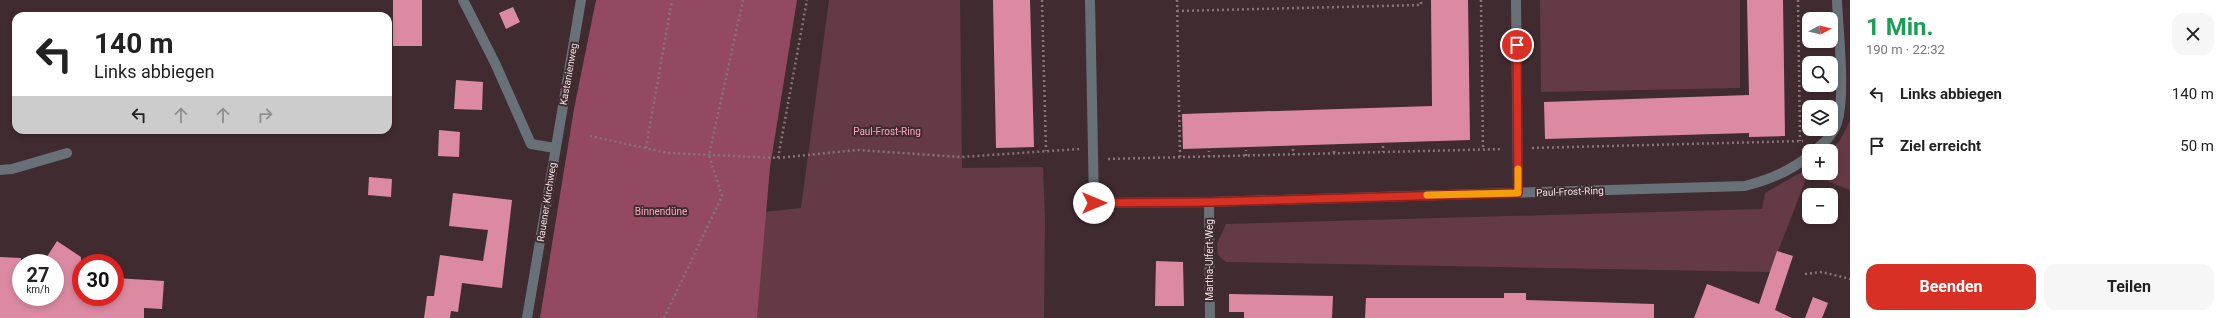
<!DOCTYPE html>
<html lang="de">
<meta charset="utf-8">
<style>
:root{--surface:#fff;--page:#f6f6f6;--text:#222;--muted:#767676;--accent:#d93025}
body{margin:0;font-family:Roboto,sans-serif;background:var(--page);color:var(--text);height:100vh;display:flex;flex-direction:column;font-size:15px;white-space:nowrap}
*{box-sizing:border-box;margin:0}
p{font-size:13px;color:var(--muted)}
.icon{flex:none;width:22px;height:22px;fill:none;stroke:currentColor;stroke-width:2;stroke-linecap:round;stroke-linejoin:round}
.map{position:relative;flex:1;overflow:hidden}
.side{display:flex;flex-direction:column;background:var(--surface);width:380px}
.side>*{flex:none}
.banner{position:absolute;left:12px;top:12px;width:380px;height:122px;border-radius:12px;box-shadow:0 2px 6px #0003;background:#fff;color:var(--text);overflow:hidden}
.needle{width:26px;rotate:83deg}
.tools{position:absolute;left:1802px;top:12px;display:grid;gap:8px}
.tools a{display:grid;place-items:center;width:36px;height:36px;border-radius:8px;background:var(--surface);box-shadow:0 2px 6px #0003;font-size:20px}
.speed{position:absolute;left:12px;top:254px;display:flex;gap:8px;font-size:20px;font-weight:700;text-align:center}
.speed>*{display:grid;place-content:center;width:52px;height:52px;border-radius:50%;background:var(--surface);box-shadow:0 2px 6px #0003;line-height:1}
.speed small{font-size:10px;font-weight:400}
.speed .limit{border:6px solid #d22;background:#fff;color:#111}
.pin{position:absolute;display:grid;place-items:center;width:34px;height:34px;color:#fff;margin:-17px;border:2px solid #fff;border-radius:50%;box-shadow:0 1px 4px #0007}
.me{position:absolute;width:44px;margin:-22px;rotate:90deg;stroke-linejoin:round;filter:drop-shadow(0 0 3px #0008)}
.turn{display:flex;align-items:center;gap:14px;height:84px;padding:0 16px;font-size:18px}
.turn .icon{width:52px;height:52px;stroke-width:2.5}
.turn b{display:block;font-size:28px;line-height:34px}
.lanes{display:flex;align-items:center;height:38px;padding:0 16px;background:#0003;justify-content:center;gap:20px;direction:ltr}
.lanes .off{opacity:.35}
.round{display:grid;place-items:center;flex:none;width:42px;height:42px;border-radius:12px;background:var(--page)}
.summary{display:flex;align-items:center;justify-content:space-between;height:68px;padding:0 16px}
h1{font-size:24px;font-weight:700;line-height:30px;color:#1e9e55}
.action{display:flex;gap:8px;margin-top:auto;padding:8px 16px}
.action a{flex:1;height:46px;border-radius:12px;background:var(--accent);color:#fff;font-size:16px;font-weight:700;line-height:46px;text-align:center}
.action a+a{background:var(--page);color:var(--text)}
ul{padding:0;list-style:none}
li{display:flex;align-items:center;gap:12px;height:52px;padding:0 16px}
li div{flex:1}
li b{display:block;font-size:15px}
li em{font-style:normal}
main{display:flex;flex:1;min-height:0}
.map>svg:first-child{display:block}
.green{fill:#653a47}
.forest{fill:#944962}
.building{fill:#dc8aa2}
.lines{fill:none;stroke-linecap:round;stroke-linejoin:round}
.path{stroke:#867479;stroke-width:2.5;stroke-dasharray:2 3;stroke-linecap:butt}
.minor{stroke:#687177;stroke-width:10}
.route-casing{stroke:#8d1f18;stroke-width:10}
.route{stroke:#d93025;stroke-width:7}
.slow{stroke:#f59e0b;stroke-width:7}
.labels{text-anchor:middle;stroke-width:4;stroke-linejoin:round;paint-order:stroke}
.street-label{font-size:10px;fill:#ede0e3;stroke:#402b31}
.park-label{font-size:10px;fill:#fda6bf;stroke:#402b31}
</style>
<main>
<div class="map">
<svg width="1850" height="318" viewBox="0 0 1850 318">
<rect width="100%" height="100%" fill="#402b31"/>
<!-- green -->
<path class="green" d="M 829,0 L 960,0 L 962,168 L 1043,167 L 1045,218 L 1044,318 L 757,318 L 764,212 L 801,208 Z
M 1540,0 L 1740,0 L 1740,88 L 1541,92 Z
M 1850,121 L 1850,190 L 1808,174 L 1770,272 L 1226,262 L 1218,255 L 1217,244 L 1226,224 L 1762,209 L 1765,193 L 1809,168 L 1809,173 L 1831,173 L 1831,151 L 1829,151 L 1839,142 Z"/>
<!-- forest -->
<path class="forest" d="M 596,0 L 797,0 L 770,167 L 757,318 L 540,318 L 574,109 Z"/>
<!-- building -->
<path class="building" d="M 393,0 L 422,0 L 422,46 L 393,46 Z
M 993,0 L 1030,0 L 1034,147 L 996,148 Z
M 1431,0 L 1468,0 L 1470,140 L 1183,149 L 1182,114 L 1432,106 Z
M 1747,0 L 1783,0 L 1785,136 L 1749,137 L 1749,133 L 1545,139 L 1544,102 L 1749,95 Z
M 513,7 L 520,22 L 506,29 L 499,13 Z
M 456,80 L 483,82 L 482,110 L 454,109 Z
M 439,130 L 460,132 L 459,157 L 438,156 Z
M 369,177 L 392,179 L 391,197 L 368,195 Z
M 453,193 L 512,200 L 502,288 L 462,283 L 458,312 L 451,311 L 450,318 L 424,318 L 427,296 L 434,296 L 440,255 L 483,261 L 488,230 L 449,226 Z
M 57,241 L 81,257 L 81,297 L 115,297 L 115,278 L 164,281 L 162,309 L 144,308 L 144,318 L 0,318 L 0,257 L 21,258 L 21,297 L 55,297 L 55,263 L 43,263 Z
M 1777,251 L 1793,256 L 1775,310 L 1792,318 L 1694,318 L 1707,284 L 1759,304 Z
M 1156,261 L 1183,262 L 1184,306 L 1155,306 Z
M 1504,293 L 1526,293 L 1526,300 L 1654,304 L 1654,318 L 1365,318 L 1366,298 L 1504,298 Z
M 1229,294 L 1333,296 L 1332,318 L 1244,318 L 1244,312 L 1229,312 Z
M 1813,297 L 1828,303 L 1822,318 L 1805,318 Z"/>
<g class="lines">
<!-- path -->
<path class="path" d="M 1042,0 L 1046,151
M 1177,0 L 1180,157
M 1481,0 L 1483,149
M 1798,0 L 1800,141
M 1177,11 L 1421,5 L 1421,0
M 590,136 L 668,153 L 778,158 L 858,150 L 961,157 L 1079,149
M 1383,146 L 1383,152
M 646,148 L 672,0
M 1532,148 L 1803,141
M 1293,149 L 1293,155
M 1334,153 L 1334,148
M 1246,156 L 1246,150
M 1209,157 L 1209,151
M 778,158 L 807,0
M 1108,159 L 1503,149
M 1805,274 L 1822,272 L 1850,279
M 664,318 L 722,196 L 709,155 L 743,0"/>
<!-- minor -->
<path class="minor" d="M 463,0 L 495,63 L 531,144 L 555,148
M 1090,0 L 1094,203 L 1209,202 L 1745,186 C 1769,180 1789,172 1809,156
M 1516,0 L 1518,193
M 1814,151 C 1824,143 1833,135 1837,123 C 1846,94 1838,32 1837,0
M 0,170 L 12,169 L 67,153
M 1209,202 L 1210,318
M 527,318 L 581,0"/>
</g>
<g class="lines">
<!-- route casing -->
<g class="route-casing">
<path id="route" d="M 1094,203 L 1209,202 L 1518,193 L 1517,45"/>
</g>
<!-- route -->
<use href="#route" class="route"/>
<!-- slow -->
<path class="slow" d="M 1427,195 L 1518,193 L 1518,169"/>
</g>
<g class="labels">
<!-- street labels -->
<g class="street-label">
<text transform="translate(568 74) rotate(-80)" y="4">Kastanienweg</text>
<text transform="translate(1570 191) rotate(-2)" y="4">Paul-Frost-Ring</text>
<text transform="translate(546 202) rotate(-81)" y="4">Rauener Kirchweg</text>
<text transform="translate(1209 260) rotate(-90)" y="4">Martha-Ulfert-Weg</text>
</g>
<!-- park labels -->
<g class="park-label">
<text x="887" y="135">Paul-Frost-Ring</text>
<text x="661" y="215">Binnendüne</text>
</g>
</g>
</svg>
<div class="tools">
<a><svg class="needle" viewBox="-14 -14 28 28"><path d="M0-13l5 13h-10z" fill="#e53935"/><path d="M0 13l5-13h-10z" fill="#767676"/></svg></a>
<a><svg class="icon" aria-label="search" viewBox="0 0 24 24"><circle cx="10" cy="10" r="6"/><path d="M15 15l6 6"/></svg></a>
<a><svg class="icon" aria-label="layers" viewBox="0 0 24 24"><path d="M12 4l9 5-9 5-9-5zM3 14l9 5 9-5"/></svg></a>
<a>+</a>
<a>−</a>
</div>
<div class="speed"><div>27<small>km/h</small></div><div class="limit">30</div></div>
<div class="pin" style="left:1517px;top:45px;background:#d93025"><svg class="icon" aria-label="arrive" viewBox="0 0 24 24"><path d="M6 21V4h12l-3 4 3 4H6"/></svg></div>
<svg class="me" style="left:1094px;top:203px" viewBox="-20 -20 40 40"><circle r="19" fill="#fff"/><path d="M0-13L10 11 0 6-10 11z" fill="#d93025"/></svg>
<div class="banner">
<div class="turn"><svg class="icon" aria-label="left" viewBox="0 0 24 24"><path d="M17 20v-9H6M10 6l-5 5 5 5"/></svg><div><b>140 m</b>Links abbiegen</div></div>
<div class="lanes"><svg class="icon" aria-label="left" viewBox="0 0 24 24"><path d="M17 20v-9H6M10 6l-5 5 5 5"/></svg><svg class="icon off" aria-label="ahead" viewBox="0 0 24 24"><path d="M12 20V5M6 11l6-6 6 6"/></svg><svg class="icon off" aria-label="ahead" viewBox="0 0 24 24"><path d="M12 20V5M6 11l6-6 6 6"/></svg><svg class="icon off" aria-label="right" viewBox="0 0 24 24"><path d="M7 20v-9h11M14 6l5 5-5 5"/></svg></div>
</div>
</div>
<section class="side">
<div class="summary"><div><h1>1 Min.</h1><p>190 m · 22:32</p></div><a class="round"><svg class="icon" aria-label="close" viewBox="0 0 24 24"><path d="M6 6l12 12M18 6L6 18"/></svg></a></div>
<ul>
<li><svg class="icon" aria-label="left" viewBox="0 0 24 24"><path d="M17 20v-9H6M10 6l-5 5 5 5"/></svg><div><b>Links abbiegen</b></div><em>140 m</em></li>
<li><svg class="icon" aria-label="arrive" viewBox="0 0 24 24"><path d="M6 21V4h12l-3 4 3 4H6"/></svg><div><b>Ziel erreicht</b></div><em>50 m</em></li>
</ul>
<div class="action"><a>Beenden</a><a>Teilen</a></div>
</section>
</main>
